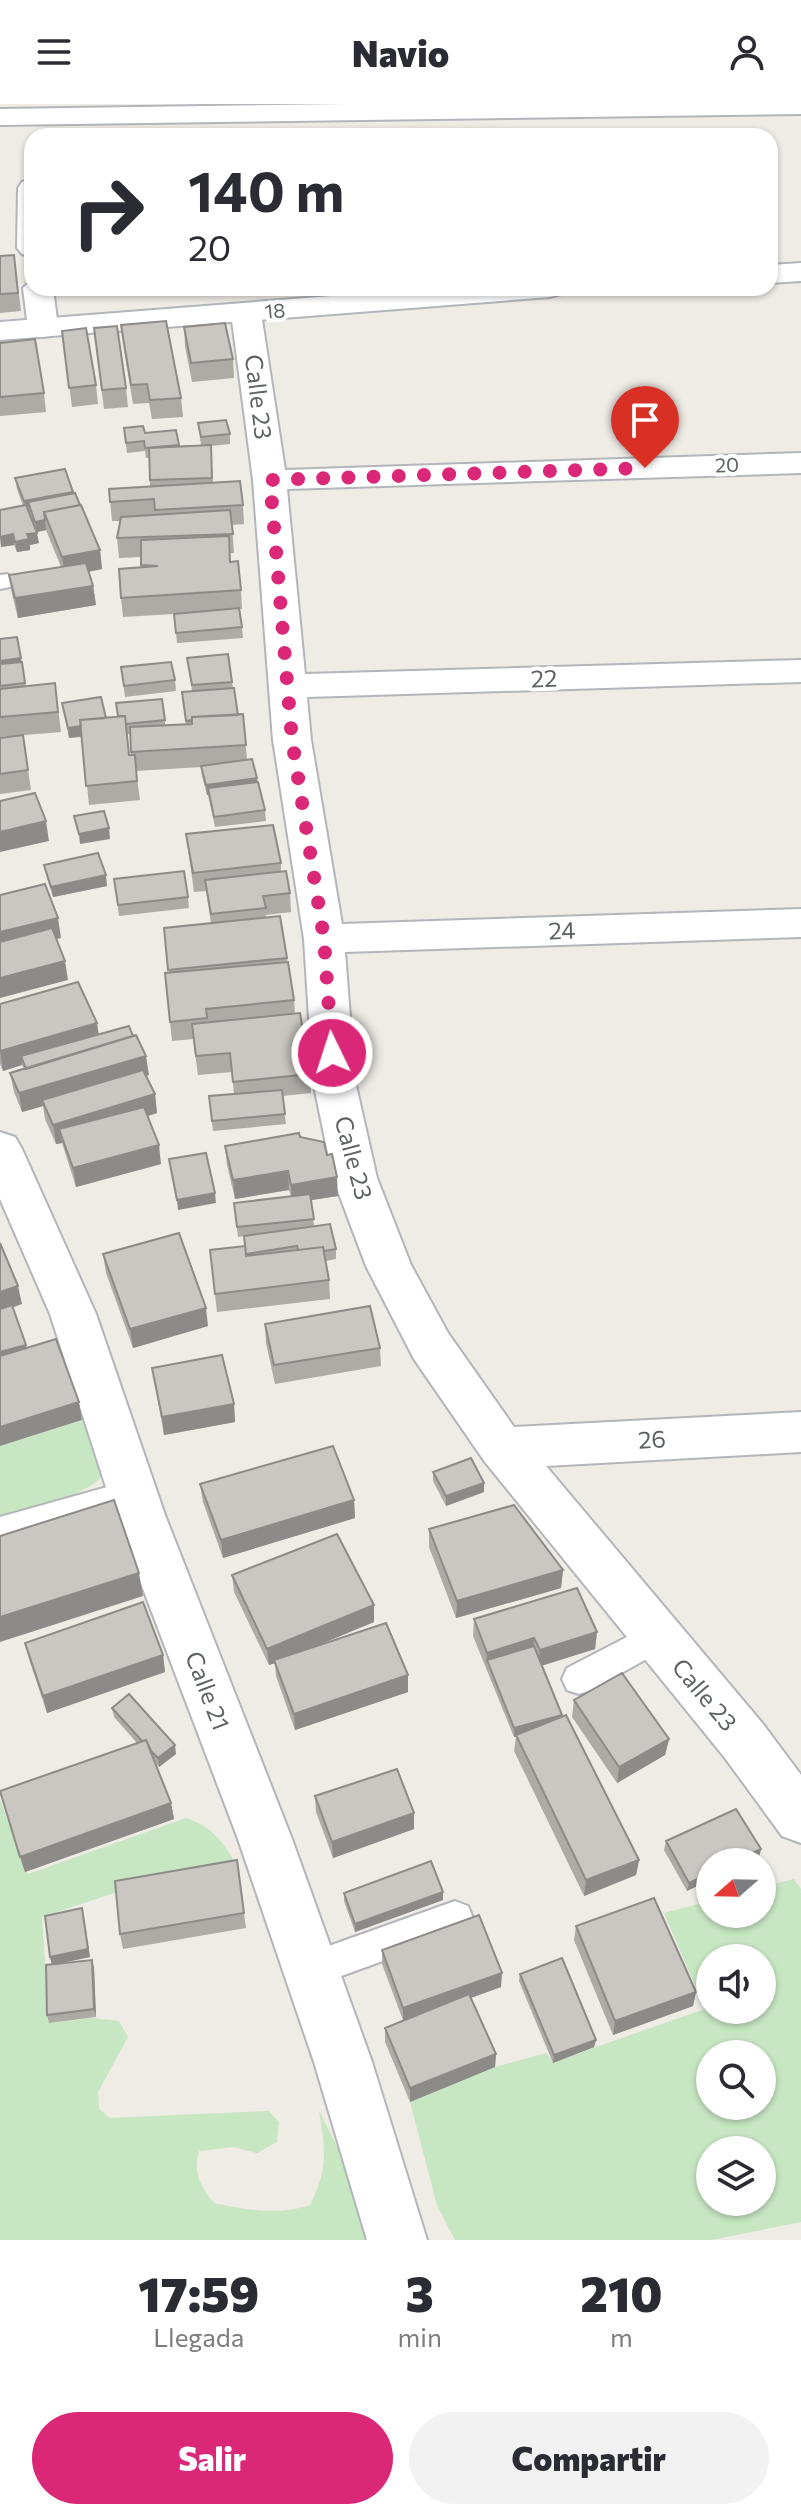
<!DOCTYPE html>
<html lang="es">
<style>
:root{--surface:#fff;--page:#f2f2f3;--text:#2b2b33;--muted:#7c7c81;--accent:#db2777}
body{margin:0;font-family:Commissioner,sans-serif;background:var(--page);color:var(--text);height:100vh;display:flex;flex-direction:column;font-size:30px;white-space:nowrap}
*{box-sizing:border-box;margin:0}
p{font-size:26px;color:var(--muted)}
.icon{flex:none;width:44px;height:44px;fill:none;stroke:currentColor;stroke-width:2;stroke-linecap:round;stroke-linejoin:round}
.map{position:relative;height:2136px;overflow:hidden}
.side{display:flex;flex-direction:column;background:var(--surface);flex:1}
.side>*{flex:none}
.banner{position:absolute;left:24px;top:24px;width:754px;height:168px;border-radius:24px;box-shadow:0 2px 6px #0004;background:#fff;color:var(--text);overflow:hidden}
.needle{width:52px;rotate:250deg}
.controls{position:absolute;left:696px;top:1744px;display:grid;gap:16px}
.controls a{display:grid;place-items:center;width:80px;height:80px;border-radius:50%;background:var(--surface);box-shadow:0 2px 6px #0004;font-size:40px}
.pin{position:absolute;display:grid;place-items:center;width:68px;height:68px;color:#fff;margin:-82px -34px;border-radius:50% 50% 50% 0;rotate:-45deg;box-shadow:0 0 8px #0007}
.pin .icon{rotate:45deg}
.me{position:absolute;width:88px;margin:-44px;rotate:356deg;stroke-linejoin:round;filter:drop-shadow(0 0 6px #0008)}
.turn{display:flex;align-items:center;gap:28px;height:168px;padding:0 32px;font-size:36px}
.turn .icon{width:104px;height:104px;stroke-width:2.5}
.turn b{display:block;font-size:56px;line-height:68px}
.eta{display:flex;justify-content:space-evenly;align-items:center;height:136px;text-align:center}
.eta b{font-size:48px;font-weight:800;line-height:56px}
.button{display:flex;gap:16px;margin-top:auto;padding:16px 32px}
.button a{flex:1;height:92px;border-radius:48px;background:var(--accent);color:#fff;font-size:32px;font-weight:800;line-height:92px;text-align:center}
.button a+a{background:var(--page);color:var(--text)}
header{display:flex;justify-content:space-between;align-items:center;height:104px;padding:0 32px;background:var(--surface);font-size:36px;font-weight:800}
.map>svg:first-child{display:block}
.green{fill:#c7e6c2;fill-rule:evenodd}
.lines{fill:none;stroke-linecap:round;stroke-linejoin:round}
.lane-casing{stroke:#b2b6ba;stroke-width:4}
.street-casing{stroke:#b2b6ba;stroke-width:4}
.secondary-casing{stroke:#b1b6ba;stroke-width:4}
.lane{fill:#fff;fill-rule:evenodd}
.street{fill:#fff;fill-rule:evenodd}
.secondary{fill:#fff;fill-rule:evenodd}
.wall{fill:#aeaaa6;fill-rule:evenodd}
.shaded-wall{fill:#8d8b87}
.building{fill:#cac6c1;stroke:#8d8b87;stroke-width:2}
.route{stroke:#db2777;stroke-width:14;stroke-dasharray:0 25.2}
.labels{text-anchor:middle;stroke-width:8;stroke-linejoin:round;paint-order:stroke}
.far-street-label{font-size:20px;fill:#5d6265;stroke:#fff}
.street-label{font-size:24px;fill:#5d6265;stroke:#fff}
</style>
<header><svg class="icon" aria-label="menu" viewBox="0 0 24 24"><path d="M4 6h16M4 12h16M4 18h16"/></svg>Navio<svg class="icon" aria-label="person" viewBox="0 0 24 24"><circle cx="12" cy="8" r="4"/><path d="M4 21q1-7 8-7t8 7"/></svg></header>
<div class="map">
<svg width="801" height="2136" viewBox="0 0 801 2136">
<rect width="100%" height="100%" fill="#efebe5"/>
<!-- green -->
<path class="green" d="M 83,1316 L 101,1364 L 100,1375 C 72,1397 34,1403 0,1413 L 0,1342 Z
M 0,1696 L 28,1770 L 186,1714 C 212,1722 224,1739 237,1762 L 117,1788 L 42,1813 L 49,1919 L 92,1914 L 119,1917 L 128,1933 L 98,1988 L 99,2005 L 110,2014 L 269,2007 L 279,2018 L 277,2038 L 257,2049 L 233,2043 L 199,2047 C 193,2069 200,2082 214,2099 C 248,2106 277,2112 310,2101 C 329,2064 325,2045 319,2006 C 332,2035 375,2106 366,2136 L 0,2136 Z
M 794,1775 L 801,1785 L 801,2118 L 711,2136 L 455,2136 L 437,2101 L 410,1998 L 495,1963 L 546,1949 L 553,1958 L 705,1905 L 664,1809 L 710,1797 L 710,1810 L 762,1810 L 762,1783 ZM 710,1854 L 762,1854 L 762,1906 L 710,1906 ZM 710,1950 L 762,1950 L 762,2002 L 710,2002 ZM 710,2046 L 762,2046 L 762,2098 L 710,2098 Z"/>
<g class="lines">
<!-- lane casing -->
<g class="lane-casing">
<path id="lane" d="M 7,470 L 18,477 L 15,482 L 0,485 L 0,471 Z
M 132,1376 L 143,1380 L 148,1389 L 143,1398 L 0,1441 L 0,1413 Z
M 656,1518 L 668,1523 L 672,1533 L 668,1543 L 591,1586 L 579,1590 L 567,1586 L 562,1575 L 567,1564 Z
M 455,1797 L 468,1802 L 473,1814 L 468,1826 L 311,1883 L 298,1877 L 293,1865 L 298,1853 Z"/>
</g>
<!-- street casing -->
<g class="street-casing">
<path id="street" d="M 346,0 L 801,0 L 801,10 L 0,21 L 0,5 Z
M 32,75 L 32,153 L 22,150 L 17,144 L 18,84 L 22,78 Z
M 32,176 L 32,184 L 53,184 L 58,224 L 54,231 L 43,233 L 32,231 L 28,224 L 23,184 Z
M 246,200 L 257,203 L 261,209 L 285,366 L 801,349 L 801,369 L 287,385 L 305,570 L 801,556 L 801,578 L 307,593 L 311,636 L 342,820 L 801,805 L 801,833 L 345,848 L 355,977 L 377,1074 L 411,1161 L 448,1229 L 514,1323 L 801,1308 L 801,1348 L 546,1362 L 763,1620 L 801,1671 L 801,1739 L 782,1732 L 725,1654 L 485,1358 L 414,1255 L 366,1162 L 333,1074 L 313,977 L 304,835 L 273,636 L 253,376 L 231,209 L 235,203 Z
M 0,1028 L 15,1033 L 22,1045 L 96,1210 L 165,1411 L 292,1735 L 372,1958 L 427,2136 L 367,2136 L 314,1958 L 238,1735 L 115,1411 L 50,1210 L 0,1095 Z"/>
</g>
<!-- secondary casing -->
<g class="secondary-casing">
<path id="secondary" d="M 801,159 L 801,177 L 770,179 L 770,161 Z
M 434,184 L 565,184 L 561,190 L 550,193 L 0,236 L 0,218 Z"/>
</g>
<!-- lane -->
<use href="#lane" class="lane"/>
<!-- street -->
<use href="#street" class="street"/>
<!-- secondary -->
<use href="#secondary" class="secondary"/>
</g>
<!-- wall -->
<path class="wall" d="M 14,151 L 21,207 L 0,209 L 0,152 Z
M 121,221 L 181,294 L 183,313 L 152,315 L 149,299 L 133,300 L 123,240 Z
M 184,223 L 233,255 L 234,274 L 192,278 L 185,242 Z
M 94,224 L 126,284 L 128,303 L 104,305 Z
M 62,227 L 96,281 L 98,300 L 72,303 Z
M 0,239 L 44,289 L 46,308 L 0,312 Z
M 198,319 L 230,330 L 230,340 L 211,342 L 213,379 L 243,401 L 244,420 L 232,421 L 234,449 L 230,449 L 230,458 L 241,486 L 242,505 L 240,505 L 243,534 L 177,539 L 174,510 L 123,513 L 121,494 L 141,463 L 141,453 L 119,454 L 117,434 L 120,417 L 112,417 L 109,385 L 150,383 L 149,354 L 146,354 L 145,347 L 127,349 L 124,324 L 145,329 L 176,326 L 179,342 L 201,341 Z
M 15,374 L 74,390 L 100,446 L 102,465 L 89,468 L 93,482 L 96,501 L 18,514 L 12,490 L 9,471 L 61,463 L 46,426 L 37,428 L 29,406 L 39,439 L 30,441 L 30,446 L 17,448 L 14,441 L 1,443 L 0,406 L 23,402 L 17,385 Z
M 0,535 L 21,558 L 26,582 L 55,579 L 61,628 L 0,633 Z
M 187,554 L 232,578 L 238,611 L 243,610 L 247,656 L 257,674 L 265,706 L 266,717 L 215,723 L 208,691 L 207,691 L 202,672 L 201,663 L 136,667 L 140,696 L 89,701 L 82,633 L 69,634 L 62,599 L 106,614 L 165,616 L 165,621 L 186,620 L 182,588 L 192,587 ZM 127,630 L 130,630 L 131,651 L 129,651 Z
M 121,563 L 175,576 L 176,587 L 125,593 Z
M 23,631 L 31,686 L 0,690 L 0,634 Z
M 186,730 L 281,759 L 281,768 L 290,789 L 291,808 L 266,811 L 266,814 L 280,812 L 294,896 L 295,910 L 310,970 L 311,989 L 282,992 L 286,1020 L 213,1027 L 209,992 L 234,990 L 232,968 L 198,971 L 193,935 L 172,937 L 165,869 L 169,868 L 164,824 L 211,819 L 206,787 L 194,788 Z
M 44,761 L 107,782 L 53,793 L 46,771 Z
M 114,775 L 188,793 L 189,804 L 119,812 Z
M 0,900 L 99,931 L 149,971 L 146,972 L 155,990 L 157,1009 L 148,1012 L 161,1060 L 76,1083 L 62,1039 L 56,1040 L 45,1015 L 43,1002 L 22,1008 L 14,988 L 10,969 L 24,965 L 22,961 L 3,967 L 0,960 Z
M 300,1033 L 338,1092 L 311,1096 L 314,1122 L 336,1145 L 336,1155 L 326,1157 L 329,1176 L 330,1195 L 217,1208 L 210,1146 L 245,1142 L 244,1132 L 238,1133 L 234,1099 L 291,1092 L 289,1086 L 235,1095 L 227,1061 L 225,1042 Z
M 103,1150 L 208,1222 L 133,1244 L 106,1169 Z
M 265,1220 L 380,1244 L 381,1262 L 275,1280 L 266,1239 Z
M 152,1264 L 234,1300 L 235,1318 L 164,1331 Z
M 433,1368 L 484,1388 L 446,1402 L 433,1377 Z
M 200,1380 L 354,1396 L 355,1414 L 223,1454 L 203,1398 Z
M 429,1425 L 563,1466 L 561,1484 L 456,1514 L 429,1443 Z
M 232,1471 L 374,1518 L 318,1541 L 408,1571 L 408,1588 L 295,1626 L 276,1572 L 275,1559 L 269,1561 L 234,1488 Z
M 474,1515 L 597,1528 L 595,1545 L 542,1561 L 561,1613 L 639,1756 L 636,1771 L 584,1792 L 514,1647 L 516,1633 L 514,1633 L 473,1532 Z
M 25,1539 L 163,1551 L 165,1568 L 47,1609 L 29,1555 Z
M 574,1596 L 669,1635 L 665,1651 L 617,1679 L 572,1613 Z
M 112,1604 L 176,1650 L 159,1663 L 155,1659 L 171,1699 L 174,1715 L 25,1768 L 0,1687 L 137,1639 L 114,1613 Z
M 315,1692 L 414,1709 L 414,1725 L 333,1754 L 316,1708 Z
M 666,1737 L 761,1745 L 759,1753 L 748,1758 L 710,1758 L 687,1787 L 664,1746 Z
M 237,1756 L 246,1824 L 123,1845 L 120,1830 Z
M 443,1788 L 443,1796 L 355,1828 L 344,1797 L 344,1789 Z
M 84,1812 L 90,1853 L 55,1860 L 92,1856 L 94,1864 L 96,1913 L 49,1919 L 47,1911 L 52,1861 L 50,1853 Z
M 576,1822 L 696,1888 L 693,1902 L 613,1931 L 574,1836 Z
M 382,1846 L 501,1883 L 471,1894 L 496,1950 L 495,1963 L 410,1998 L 385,1938 L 385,1924 L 403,1916 L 382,1860 Z
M 520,1870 L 596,1936 L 594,1943 L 553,1959 L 519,1877 Z"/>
<!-- shaded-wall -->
<path class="shaded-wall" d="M 73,388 L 75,398 L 28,398 L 29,406 L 26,407 L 24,397 Z
M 45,416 L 46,426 L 37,428 L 35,418 Z
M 37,429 L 39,439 L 30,441 L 30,446 L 17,448 L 15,438 L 27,430 Z
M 13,430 L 14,441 L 1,443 L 0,433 Z
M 100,446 L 102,465 L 65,472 L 62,453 Z
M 93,482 L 96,501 L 18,514 L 15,494 Z
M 21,554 L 24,574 L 0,577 L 0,557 Z
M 108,618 L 109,628 L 69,634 L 68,624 Z
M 257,674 L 257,684 L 208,684 L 208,691 L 207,691 L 206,681 Z
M 46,717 L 49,737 L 0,748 L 0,728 Z
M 109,724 L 110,735 L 80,740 L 79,730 Z
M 106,771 L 107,782 L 53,793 L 51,783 Z
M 58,814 L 61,834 L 0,849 L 0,828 Z
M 65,857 L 68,876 L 0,894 L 0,874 Z
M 97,919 L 100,938 L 21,952 L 22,961 L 3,967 L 0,947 Z
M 146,952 L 149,971 L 44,1002 L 42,996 L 43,1002 L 22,1008 L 19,989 Z
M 155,990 L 157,1009 L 64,1038 L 59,1025 L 62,1039 L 56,1040 L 53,1021 Z
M 159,1041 L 161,1060 L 76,1083 L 73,1064 Z
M 288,1067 L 289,1086 L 235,1095 L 233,1076 Z
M 337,1073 L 338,1092 L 292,1099 L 291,1081 Z
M 215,1089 L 216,1099 L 178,1106 L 177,1096 Z
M 18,1182 L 22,1200 L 0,1208 L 0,1188 Z
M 206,1204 L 208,1222 L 133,1244 L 130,1225 Z
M 26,1241 L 28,1251 L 0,1259 L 0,1248 Z
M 79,1298 L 82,1316 L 0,1342 L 0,1323 Z
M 234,1300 L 235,1318 L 164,1331 L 162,1313 Z
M 484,1379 L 484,1388 L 446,1402 L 446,1392 Z
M 354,1396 L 355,1414 L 223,1454 L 221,1436 Z
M 563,1466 L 561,1484 L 456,1514 L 457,1497 Z
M 139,1469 L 143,1492 L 0,1538 L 0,1513 Z
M 374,1501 L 374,1518 L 275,1559 L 274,1556 L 275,1559 L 269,1561 L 267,1545 Z
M 597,1528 L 595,1545 L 538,1563 L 540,1546 Z
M 534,1534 L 533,1551 L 487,1556 L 486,1565 L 487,1549 Z
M 163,1551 L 165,1568 L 47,1609 L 43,1592 Z
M 408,1571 L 408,1588 L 295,1626 L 294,1610 Z
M 562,1611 L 561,1620 L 514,1633 L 514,1624 Z
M 669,1635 L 665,1651 L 617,1679 L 619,1663 Z
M 175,1641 L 176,1650 L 159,1663 L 158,1654 Z
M 171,1699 L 174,1715 L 25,1768 L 20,1753 Z
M 414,1709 L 414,1725 L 333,1754 L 332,1738 Z
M 761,1745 L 759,1753 L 748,1758 L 733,1758 Z
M 639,1756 L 636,1771 L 584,1792 L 586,1776 Z
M 710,1769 L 710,1776 L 687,1787 L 689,1779 Z
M 443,1788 L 443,1796 L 355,1828 L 355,1820 Z
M 82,1804 L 90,1853 L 52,1861 L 50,1853 Z
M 92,1856 L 94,1864 L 96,1913 L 94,1905 Z
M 502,1869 L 501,1883 L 403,1918 L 403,1904 Z
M 696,1888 L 693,1902 L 613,1931 L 615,1917 Z
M 596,1936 L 594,1943 L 553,1959 L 554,1951 Z
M 496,1950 L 495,1963 L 410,1998 L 410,1984 Z"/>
<!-- building -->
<path class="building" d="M 14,151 L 18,189 L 0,190 L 0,152 Z
M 166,217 L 181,294 L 150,296 L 147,280 L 131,281 L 121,221 Z
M 225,219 L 233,255 L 191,259 L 184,223 Z
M 117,222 L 126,284 L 102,286 L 94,224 Z
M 86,224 L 96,281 L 69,284 L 62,227 Z
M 35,235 L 44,289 L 0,293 L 0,239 Z
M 226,316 L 230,330 L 201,333 L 198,319 Z
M 143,322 L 145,329 L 176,326 L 179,341 L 145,344 L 144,337 L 126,339 L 124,324 Z
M 211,341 L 212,374 L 150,376 L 149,344 Z
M 65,365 L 73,388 L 24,397 L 15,374 Z
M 240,377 L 243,401 L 155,406 L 154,395 L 110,398 L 109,385 Z
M 75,389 L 80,401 L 44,408 L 45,416 L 35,418 L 28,398 Z
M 26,401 L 37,429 L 27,430 L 29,435 L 15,438 L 13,430 L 0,433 L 0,406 Z
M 81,401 L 100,446 L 62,453 L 44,408 Z
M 230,406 L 233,430 L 117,434 L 121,413 Z
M 229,432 L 230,458 L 238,457 L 241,486 L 121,494 L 119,465 L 158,462 L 141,461 L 141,436 Z
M 86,459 L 93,482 L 15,494 L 9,471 Z
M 239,504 L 242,523 L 176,529 L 174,510 Z
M 17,533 L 21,554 L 0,557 L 0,535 Z
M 228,550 L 232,578 L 192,581 L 187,554 Z
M 22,558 L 25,579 L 0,582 L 0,560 Z
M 171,558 L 175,576 L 124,582 L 121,563 Z
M 55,579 L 58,608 L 0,613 L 0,585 Z
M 234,584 L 238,611 L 192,613 L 192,616 L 186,617 L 182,588 Z
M 101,593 L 106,614 L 80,616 L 81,622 L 68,624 L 62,599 Z
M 162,595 L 165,616 L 126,620 L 125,612 L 118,612 L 116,599 Z
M 243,610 L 246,641 L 131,648 L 130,623 L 192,620 L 192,613 Z
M 125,612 L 129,651 L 135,651 L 137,677 L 86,682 L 80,616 Z
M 23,631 L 28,666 L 0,670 L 0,634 Z
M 252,655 L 257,674 L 206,681 L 201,662 Z
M 258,678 L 265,706 L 214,713 L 208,684 Z
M 35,689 L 46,717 L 0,728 L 0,697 Z
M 104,707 L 109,724 L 79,730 L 74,712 Z
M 273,721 L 281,759 L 193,769 L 186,730 Z
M 98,749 L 106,771 L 51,783 L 44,761 Z
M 184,767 L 188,793 L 118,801 L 114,775 Z
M 286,767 L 290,789 L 263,792 L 266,804 L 211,810 L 205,776 Z
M 45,780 L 58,814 L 0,828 L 0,791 Z
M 280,812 L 287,854 L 168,866 L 164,824 Z
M 52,824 L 65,857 L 0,874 L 0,838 Z
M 288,858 L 294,896 L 206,905 L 207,914 L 170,918 L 165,869 Z
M 78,878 L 97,919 L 0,947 L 0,900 Z
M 300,909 L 310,970 L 233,978 L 230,949 L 196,952 L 192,920 Z
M 129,922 L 133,932 L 26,965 L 21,952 Z
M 136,931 L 146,952 L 19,989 L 10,969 Z
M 143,966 L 155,990 L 53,1021 L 42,996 Z
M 282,986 L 285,1010 L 212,1017 L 209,992 Z
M 144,1003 L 159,1041 L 73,1064 L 59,1025 Z
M 299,1029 L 300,1033 L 324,1038 L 327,1051 L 332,1050 L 337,1073 L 291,1081 L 288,1067 L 233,1076 L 225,1042 Z
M 206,1049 L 215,1089 L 177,1096 L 169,1055 Z
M 310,1090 L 314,1115 L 237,1123 L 234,1099 Z
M 330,1120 L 336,1145 L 324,1147 L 323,1143 L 298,1146 L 297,1142 L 246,1150 L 244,1132 Z
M 179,1129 L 206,1204 L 130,1225 L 103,1150 Z
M 0,1139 L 18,1182 L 0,1188 Z
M 245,1142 L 246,1152 L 323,1143 L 329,1176 L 215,1190 L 210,1146 Z
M 12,1201 L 26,1241 L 0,1248 L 0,1205 Z
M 370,1202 L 380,1244 L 274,1261 L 265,1220 Z
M 56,1235 L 79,1298 L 0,1323 L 0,1252 Z
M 222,1251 L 234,1300 L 162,1313 L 152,1264 Z
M 333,1342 L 354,1396 L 221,1436 L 200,1380 Z
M 471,1354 L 484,1379 L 446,1392 L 433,1368 Z
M 114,1396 L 139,1469 L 0,1513 L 0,1432 Z
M 514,1401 L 563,1466 L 457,1497 L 429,1425 Z
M 337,1430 L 374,1501 L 267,1545 L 232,1471 Z
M 577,1484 L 597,1528 L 540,1546 L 534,1534 L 487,1549 L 474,1515 Z
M 143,1498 L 163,1551 L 43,1592 L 25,1539 Z
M 386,1519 L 408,1571 L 294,1610 L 274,1556 Z
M 534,1542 L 562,1611 L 514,1624 L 487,1556 Z
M 622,1569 L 669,1635 L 619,1663 L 574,1596 Z
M 129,1590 L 175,1641 L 158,1654 L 151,1647 L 146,1636 L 142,1637 L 112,1604 Z
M 566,1611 L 639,1756 L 586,1776 L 516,1631 Z
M 146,1636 L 171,1699 L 20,1753 L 0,1687 Z
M 397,1665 L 414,1709 L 332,1738 L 315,1692 Z
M 736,1705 L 761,1745 L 733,1758 L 710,1758 L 710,1769 L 689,1779 L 666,1737 Z
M 237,1756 L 244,1809 L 120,1830 L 115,1777 Z
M 431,1757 L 443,1788 L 355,1820 L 344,1789 Z
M 654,1794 L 696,1888 L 615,1917 L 576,1822 Z
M 82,1804 L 88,1845 L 50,1853 L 45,1812 Z
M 479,1811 L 502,1869 L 403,1904 L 382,1846 Z
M 562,1854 L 596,1936 L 554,1951 L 520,1870 Z
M 92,1856 L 94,1905 L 47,1911 L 46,1861 Z
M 469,1890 L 496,1950 L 410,1984 L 385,1924 Z"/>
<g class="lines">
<!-- route -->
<path class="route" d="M 332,949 L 324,835 L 292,636 L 270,376 L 645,364"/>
</g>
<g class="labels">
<!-- far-street labels -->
<g class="far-street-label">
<text transform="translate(275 207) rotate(-5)" y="7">18</text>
<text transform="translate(727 361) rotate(-2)" y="7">20</text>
</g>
<!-- street labels -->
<g class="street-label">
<text transform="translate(258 293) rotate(83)" y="8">Calle 23</text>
<text transform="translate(544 575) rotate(-2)" y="8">22</text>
<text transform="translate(562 827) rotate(-2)" y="8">24</text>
<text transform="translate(353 1054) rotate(75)" y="8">Calle 23</text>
<text transform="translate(652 1336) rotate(-3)" y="8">26</text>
<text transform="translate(207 1587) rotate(69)" y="8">Calle 21</text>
<text transform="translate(704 1591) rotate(50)" y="8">Calle 23</text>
</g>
</g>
</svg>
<div class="controls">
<a><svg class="needle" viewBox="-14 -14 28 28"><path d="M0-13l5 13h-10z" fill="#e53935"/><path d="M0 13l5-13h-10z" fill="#7c7c81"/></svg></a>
<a><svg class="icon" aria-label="sound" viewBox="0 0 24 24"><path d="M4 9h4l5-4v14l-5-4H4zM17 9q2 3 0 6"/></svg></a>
<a><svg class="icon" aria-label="search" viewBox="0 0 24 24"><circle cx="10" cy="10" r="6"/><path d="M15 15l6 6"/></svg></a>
<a><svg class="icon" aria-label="layers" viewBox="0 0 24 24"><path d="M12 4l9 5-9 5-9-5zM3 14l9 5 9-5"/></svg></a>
</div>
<div class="pin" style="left:645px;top:364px;background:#d93025"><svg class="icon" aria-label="arrive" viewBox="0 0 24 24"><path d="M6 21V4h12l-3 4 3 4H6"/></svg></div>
<svg class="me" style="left:332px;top:949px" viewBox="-20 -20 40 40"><circle r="17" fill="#db2777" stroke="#fff" stroke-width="3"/><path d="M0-11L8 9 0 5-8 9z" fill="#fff"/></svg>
<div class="banner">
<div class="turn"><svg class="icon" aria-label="right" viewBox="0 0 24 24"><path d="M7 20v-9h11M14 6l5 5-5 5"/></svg><div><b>140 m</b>20</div></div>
</div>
</div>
<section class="side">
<div class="eta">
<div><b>17:59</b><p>Llegada</p></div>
<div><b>3</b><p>min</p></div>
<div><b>210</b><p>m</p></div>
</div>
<div class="button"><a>Salir</a><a>Compartir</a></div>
</section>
